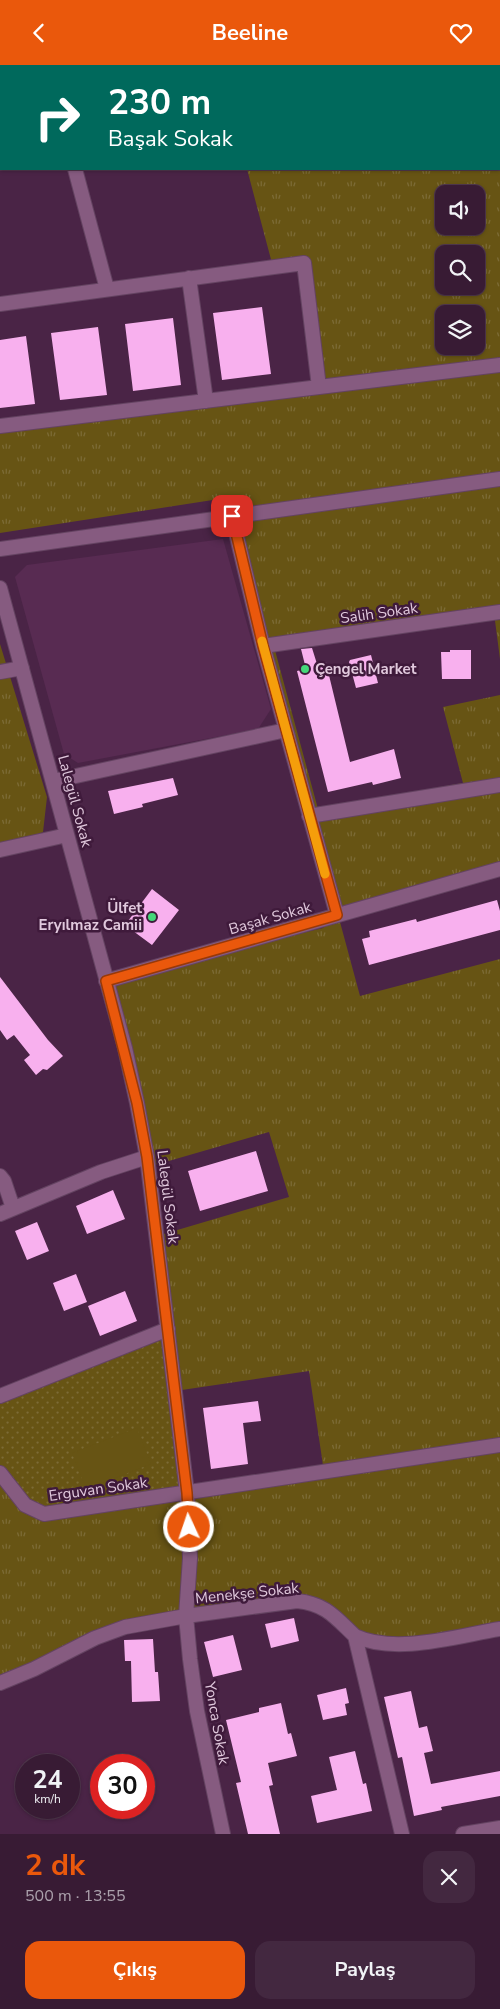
<!DOCTYPE html>
<html lang="tr">
<meta charset="utf-8">
<style>
:root{--surface:#381b34;--page:#432840;--text:#f1f3f6;--muted:#aba1ac;--line:#52394f;--accent:#ea580c}
body{margin:0;font-family:"Nunito Sans",sans-serif;background:var(--page);color:var(--text);height:100vh;display:flex;flex-direction:column;font-size:19px;white-space:nowrap}
*{box-sizing:border-box;margin:0}
p{font-size:16px;color:var(--muted)}
.icon{flex:none;width:28px;height:28px;fill:none;stroke:currentColor;stroke-width:2;stroke-linecap:round;stroke-linejoin:round}
.map{position:relative;height:1769px;overflow:hidden}
.drawer{display:flex;flex-direction:column;background:var(--surface);flex:1}
.drawer>*{flex:none}
.banner{position:absolute;left:0px;top:0px;width:500px;height:105px;box-shadow:0 1px 4px #0004,0 0 0 1px var(--line);background:#00695c;color:#fff;overflow:hidden}
.controls{position:absolute;left:435px;top:120px;display:grid;gap:10px}
.controls a{display:grid;place-items:center;width:50px;height:50px;border-radius:10px;background:var(--surface);box-shadow:0 1px 4px #0004,0 0 0 1px var(--line);font-size:25px}
.speed{position:absolute;left:15px;top:1689px;display:flex;gap:10px;font-size:25px;font-weight:700;text-align:center}
.speed>*{display:grid;place-content:center;width:65px;height:65px;border-radius:50%;background:var(--surface);box-shadow:0 1px 4px #0004,0 0 0 1px var(--line);line-height:1}
.speed small{font-size:12px;font-weight:400}
.speed .limit{border:8px solid #d22;background:#fff;color:#111}
.pin{position:absolute;display:grid;place-items:center;width:42px;height:42px;color:#fff;margin:-21px;border-radius:10px;box-shadow:0 2px 8px #0006}
.me{position:absolute;width:55px;margin:-28px;rotate:357deg;stroke-linejoin:round;filter:drop-shadow(0 0 4px #0008)}
.turn{display:flex;align-items:center;gap:18px;height:105px;padding:0 25px;font-size:22px}
.turn .icon{width:65px;height:65px;stroke-width:2.5}
.turn b{display:block;font-size:35px;line-height:42px}
.round{display:grid;place-items:center;flex:none;width:52px;height:52px;border-radius:15px;background:var(--page)}
.summary{display:flex;align-items:center;justify-content:space-between;height:85px;padding:0 25px}
h1{font-size:30px;font-weight:700;line-height:38px;color:var(--accent)}
.button{display:flex;gap:10px;margin-top:auto;padding:10px 25px}
.button a{flex:1;height:58px;border-radius:15px;background:var(--accent);color:#fff;font-size:20px;font-weight:700;line-height:58px;text-align:center}
.button a+a{background:var(--page);color:var(--text)}
header{display:flex;justify-content:space-between;align-items:center;height:65px;padding:0 25px;background:var(--accent);color:#fff;font-size:22px;font-weight:700}
.map>svg:first-child{display:block}
.built{fill:#582b52}
.grass{fill:url(#grass-tufts);fill-rule:evenodd}
.park{fill:url(#park-dots)}
.pitch{fill:#675414}
.building{fill:#f8b0ee}
.lines{fill:none;stroke-linecap:round;stroke-linejoin:round}
.street-casing{stroke:#644361;stroke-width:16}
.street{stroke:#865b80;stroke-width:14}
.route-casing{stroke:#983908;stroke-width:12}
.route{stroke:#ea580c;stroke-width:9}
.slow{stroke:#f59e0b;stroke-width:9}
.poi-dot{fill:#44d77a;stroke:#3f1a3b;stroke-width:2}
.labels{text-anchor:middle;stroke-width:5;stroke-linejoin:round;paint-order:stroke}
.street-label{font-size:15px;fill:#e1c9dd;stroke:#3f1a3b}
.poi-label{font-size:15px;font-weight:bold;fill:#e1c9dd;stroke:#3f1a3b;text-anchor:start}
</style>
<header><svg class="icon" aria-label="back" viewBox="0 0 24 24"><path d="M15 5l-7 7 7 7"/></svg>Beeline<svg class="icon" aria-label="heart" viewBox="0 0 24 24"><path d="M12 20l-8-8c-3-5 5-10 8-4 3-6 11-1 8 4z"/></svg></header>
<div class="map">
<svg width="500" height="1769" viewBox="0 0 500 1769">
<defs>
<pattern id="grass-tufts" width="24" height="20" patternUnits="userSpaceOnUse" patternTransform="scale(1.25)"><rect width="24" height="20" fill="#675414"/><path d="M3 7l-1-3M5 7V3M7 7l1-3M15 17l-1-3M17 17v-4M19 17l1-3" fill="none" stroke="#7c6b36"/></pattern>
<pattern id="park-dots" width="8" height="8" patternUnits="userSpaceOnUse" patternTransform="scale(1.25)"><rect width="8" height="8" fill="#675414"/><path d="M2 2h.1M6 6h.1" fill="none" stroke="#7c6b36" stroke-width="1.8" stroke-linecap="round"/></pattern>
</defs>
<rect width="100%" height="100%" fill="#4a2446"/>
<!-- built -->
<path class="built" d="M 223,474 L 271,644 L 258,664 L 78,698 L 64,689 L 15,512 L 27,500 Z"/>
<!-- grass -->
<path class="grass" d="M 48,0 L 500,0 L 500,594 L 494,548 L 273,578 L 318,744 L 463,718 L 443,642 L 500,630 L 500,804 L 340,857 L 360,931 L 500,894 L 500,1564 L 371,1577 L 310,1538 L 138,1559 L 0,1618 L 0,1408 L 25,1439 L 324,1407 L 309,1306 L 175,1326 L 157,1171 L 289,1132 L 269,1067 L 148,1102 L 106,916 L 323,863 L 337,850 L 263,581 L 232,432 L 0,468 L 0,361 L 319,322 L 304,198 L 273,202 L 247,104 L 499,104 L 499,1 ZM 444,129 L 476,129 L 476,161 L 444,161 ZM 444,189 L 476,189 L 476,221 L 444,221 ZM 444,249 L 476,249 L 476,281 L 444,281 Z
M 0,579 L 47,732 L 43,767 L 0,784 Z"/>
<!-- park -->
<path class="park" d="M 168,1264 L 187,1428 L 44,1449 L 0,1408 L 0,1331 Z"/>
<!-- pitch -->
<path class="pitch" d="M 137,1363 L 151,1399 L 86,1424 L 72,1388 Z"/>
<!-- building -->
<path class="building" d="M 262,242 L 271,309 L 222,315 L 213,248 Z
M 173,253 L 181,320 L 133,326 L 125,259 Z
M 98,262 L 107,330 L 60,335 L 51,268 Z
M 26,271 L 35,339 L 0,343 L 0,275 Z
M 312,583 L 317,599 L 326,597 L 327,602 L 350,697 L 394,684 L 401,713 L 373,720 L 372,717 L 328,727 L 297,606 L 306,604 L 301,584 Z
M 450,585 L 471,585 L 471,614 L 442,614 L 441,587 L 450,587 Z
M 371,590 L 378,618 L 356,623 L 349,597 L 350,595 Z
M 173,713 L 178,730 L 142,739 L 143,742 L 114,749 L 108,726 Z
M 152,824 L 179,845 L 152,880 L 125,860 Z
M 497,835 L 500,846 L 500,865 L 369,900 L 362,874 L 370,872 L 369,866 L 416,854 L 417,857 Z
M 0,912 L 48,975 L 63,991 L 47,1005 L 43,1004 L 36,1010 L 24,995 L 30,990 L 14,970 L 7,975 L 0,965 Z
M 256,1086 L 268,1126 L 200,1146 L 188,1106 Z
M 113,1125 L 125,1154 L 87,1169 L 76,1141 Z
M 37,1157 L 49,1186 L 27,1195 L 15,1166 Z
M 76,1209 L 87,1237 L 64,1246 L 53,1218 Z
M 125,1226 L 137,1256 L 100,1271 L 88,1241 Z
M 258,1336 L 261,1356 L 243,1358 L 248,1399 L 211,1404 L 203,1343 Z
M 294,1553 L 299,1576 L 271,1583 L 265,1559 Z
M 233,1570 L 242,1605 L 213,1612 L 204,1577 Z
M 153,1574 L 155,1607 L 158,1607 L 160,1636 L 132,1637 L 131,1596 L 125,1596 L 124,1575 Z
M 346,1623 L 349,1638 L 345,1639 L 347,1650 L 323,1655 L 317,1630 Z
M 411,1626 L 419,1663 L 427,1661 L 433,1686 L 424,1688 L 431,1719 L 500,1706 L 500,1731 L 441,1742 L 442,1745 L 414,1751 L 402,1692 L 398,1693 L 384,1632 Z
M 281,1638 L 288,1669 L 291,1668 L 297,1691 L 268,1698 L 273,1720 L 269,1721 L 280,1769 L 248,1769 L 236,1718 L 241,1717 L 226,1655 L 259,1647 L 259,1643 Z
M 355,1686 L 363,1719 L 366,1718 L 372,1746 L 317,1758 L 311,1731 L 337,1725 L 329,1692 Z"/>
<g class="lines">
<!-- street casing -->
<g class="street-casing">
<path id="street" d="M 48,0 L 48,1
M 75,104 L 107,224
M 189,213 L 206,336
M 0,239 L 304,198 L 319,322 L 0,361
M 319,322 L 500,300
M 232,451 L 263,581 L 337,850
M 0,484 L 500,414
M 0,523 L 125,983 L 137,1038 L 147,1092 L 187,1428 L 190,1493 L 186,1551 L 190,1594 L 197,1646 L 223,1769
M 263,581 L 500,547
M 0,607 L 22,603
M 53,716 L 286,665
M 309,751 L 500,720
M 0,785 L 67,770
M 106,916 L 500,804
M 0,1111 L 4,1116 L 13,1143
M 0,1149 L 101,1107 L 147,1092
M 0,1331 L 168,1264
M 0,1408 L 25,1440 L 44,1449 L 500,1380
M 355,1571 C 396,1590 457,1571 500,1564
M 0,1618 L 34,1604 L 95,1573 L 125,1562 L 186,1551 L 297,1536 C 326,1539 335,1552 355,1571 L 402,1769
M 463,1769 L 500,1763"/>
</g>
<!-- street -->
<use href="#street" class="street"/>
</g>
<g class="lines">
<!-- route casing -->
<g class="route-casing">
<path id="route" d="M 189,1462 L 187,1428 L 147,1092 L 137,1038 L 106,916 L 337,850 L 263,581 L 232,451"/>
</g>
<!-- route -->
<use href="#route" class="route"/>
<!-- slow -->
<path class="slow" d="M 262,576 L 325,809"/>
</g>
<!-- markers -->
<g class="poi-dot">
<circle cx="305" cy="604" r="5"/>
<circle cx="152" cy="852" r="5"/>
</g>
<g class="labels">
<!-- street labels -->
<g class="street-label">
<text transform="translate(379 548) rotate(-8)" y="5">Salih Sokak</text>
<text transform="translate(75 736) rotate(75)" y="5">Lalegül Sokak</text>
<text transform="translate(270 853) rotate(-16)" y="5">Başak Sokak</text>
<text transform="translate(168 1132) rotate(83)" y="5">Lalegül Sokak</text>
<text transform="translate(98 1424) rotate(-8)" y="5">Erguvan Sokak</text>
<text transform="translate(247 1528) rotate(-6)" y="5">Menekşe Sokak</text>
<text transform="translate(217 1658) rotate(80)" y="5">Yonca Sokak</text>
</g>
<!-- poi labels -->
<g class="poi-label">
<text x="315" y="609">Çengel Market</text>
<text x="142" y="848" text-anchor="end">Ülfet<tspan x="142" dy="17">Eryılmaz Camii</tspan></text>
</g>
</g>
</svg>
<div class="controls">
<a><svg class="icon" aria-label="sound" viewBox="0 0 24 24"><path d="M4 9h4l5-4v14l-5-4H4zM17 9q2 3 0 6"/></svg></a>
<a><svg class="icon" aria-label="search" viewBox="0 0 24 24"><circle cx="10" cy="10" r="6"/><path d="M15 15l6 6"/></svg></a>
<a><svg class="icon" aria-label="layers" viewBox="0 0 24 24"><path d="M12 4l9 5-9 5-9-5zM3 14l9 5 9-5"/></svg></a>
</div>
<div class="speed"><div>24<small>km/h</small></div><div class="limit">30</div></div>
<div class="pin" style="left:232px;top:451px;background:#d93025"><svg class="icon" aria-label="arrive" viewBox="0 0 24 24"><path d="M6 21V4h12l-3 4 3 4H6"/></svg></div>
<svg class="me" style="left:189px;top:1462px" viewBox="-20 -20 40 40"><circle r="17" fill="#ea580c" stroke="#fff" stroke-width="3"/><path d="M0-11L8 9 0 5-8 9z" fill="#fff"/></svg>
<div class="banner">
<div class="turn"><svg class="icon" aria-label="right" viewBox="0 0 24 24"><path d="M7 20v-9h11M14 6l5 5-5 5"/></svg><div><b>230 m</b>Başak Sokak</div></div>
</div>
</div>
<section class="drawer">
<div class="summary"><div><h1>2 dk</h1><p>500 m · 13:55</p></div><a class="round"><svg class="icon" aria-label="close" viewBox="0 0 24 24"><path d="M6 6l12 12M18 6L6 18"/></svg></a></div>
<div class="button"><a>Çıkış</a><a>Paylaş</a></div>
</section>
